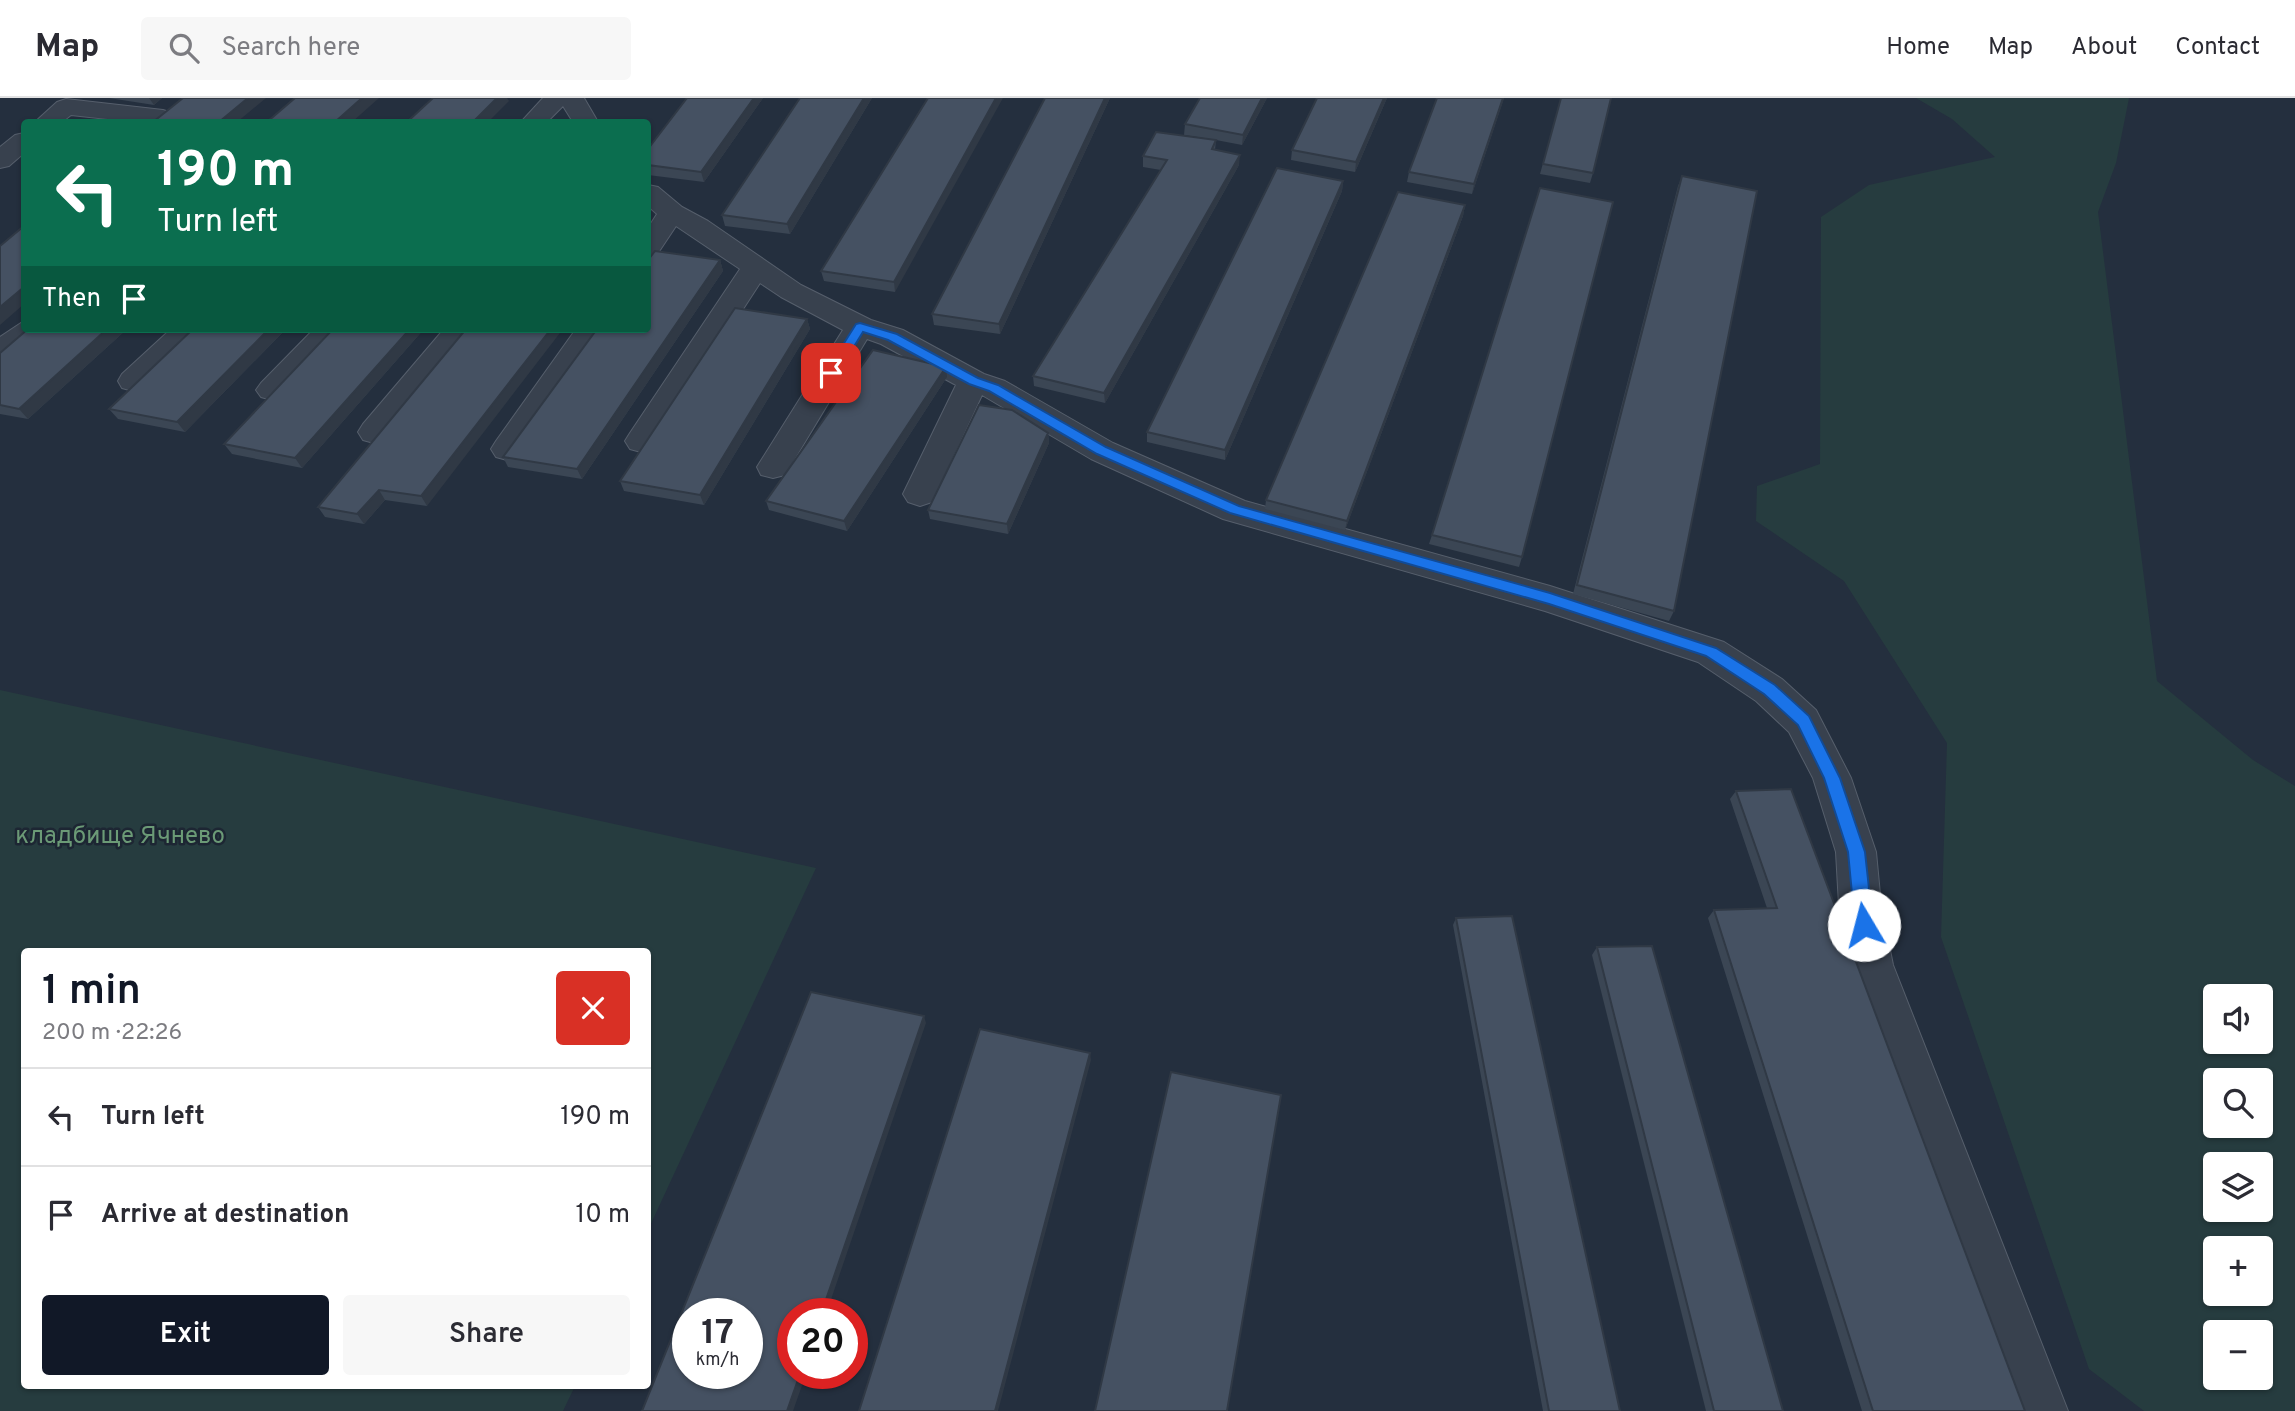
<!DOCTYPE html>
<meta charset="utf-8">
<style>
:root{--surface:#fff;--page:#f7f7f7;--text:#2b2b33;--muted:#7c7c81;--line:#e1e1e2;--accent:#111827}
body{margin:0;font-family:Overpass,sans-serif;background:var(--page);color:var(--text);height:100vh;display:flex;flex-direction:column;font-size:26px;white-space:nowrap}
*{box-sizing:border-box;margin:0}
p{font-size:23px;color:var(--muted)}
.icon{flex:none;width:38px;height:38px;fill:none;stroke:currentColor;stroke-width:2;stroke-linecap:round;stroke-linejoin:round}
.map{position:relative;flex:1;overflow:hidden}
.drawer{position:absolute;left:21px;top:850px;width:630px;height:441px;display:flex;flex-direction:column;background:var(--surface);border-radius:7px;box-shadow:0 2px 5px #0004}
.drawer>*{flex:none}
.top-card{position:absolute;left:21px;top:21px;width:630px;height:214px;border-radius:7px;box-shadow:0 2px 5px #0004;background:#0b6e4f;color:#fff;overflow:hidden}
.controls{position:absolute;left:2203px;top:886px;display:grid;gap:14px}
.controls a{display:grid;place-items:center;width:70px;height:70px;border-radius:7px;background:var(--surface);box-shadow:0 2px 5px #0004;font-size:35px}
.speed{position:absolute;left:672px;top:1200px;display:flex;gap:14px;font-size:35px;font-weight:700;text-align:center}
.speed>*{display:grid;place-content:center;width:91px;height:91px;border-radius:50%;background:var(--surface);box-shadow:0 2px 5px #0004;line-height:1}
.speed small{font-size:18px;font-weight:400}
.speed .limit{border:10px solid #d22;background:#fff;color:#111}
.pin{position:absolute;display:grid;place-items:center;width:60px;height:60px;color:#fff;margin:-30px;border-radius:14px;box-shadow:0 4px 10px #0006}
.me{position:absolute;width:77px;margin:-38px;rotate:352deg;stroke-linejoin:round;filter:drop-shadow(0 0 5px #0008)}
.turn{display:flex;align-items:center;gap:24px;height:147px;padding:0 21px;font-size:32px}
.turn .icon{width:91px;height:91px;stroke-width:2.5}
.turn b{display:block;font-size:49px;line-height:60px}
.then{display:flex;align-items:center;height:66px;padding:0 21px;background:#0003;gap:14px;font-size:26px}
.round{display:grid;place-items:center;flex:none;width:74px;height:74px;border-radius:7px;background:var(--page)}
.summary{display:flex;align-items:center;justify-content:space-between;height:119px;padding:0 21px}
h1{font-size:42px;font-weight:600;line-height:52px;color:var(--accent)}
.cta{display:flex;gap:14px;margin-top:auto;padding:14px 21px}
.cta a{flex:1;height:80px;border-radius:7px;background:var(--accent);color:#fff;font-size:28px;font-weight:600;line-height:80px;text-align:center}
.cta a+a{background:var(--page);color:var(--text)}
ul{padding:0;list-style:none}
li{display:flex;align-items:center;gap:21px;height:98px;padding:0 21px;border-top:2px solid var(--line)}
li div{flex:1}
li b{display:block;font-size:26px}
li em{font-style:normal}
header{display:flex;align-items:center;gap:42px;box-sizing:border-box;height:98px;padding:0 35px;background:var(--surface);border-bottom:2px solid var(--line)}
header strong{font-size:33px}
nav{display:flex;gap:38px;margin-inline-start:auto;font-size:24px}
.search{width:490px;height:63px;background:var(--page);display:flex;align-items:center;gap:18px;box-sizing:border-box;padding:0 24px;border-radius:7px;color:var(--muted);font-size:26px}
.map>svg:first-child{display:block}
.green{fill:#263c3f;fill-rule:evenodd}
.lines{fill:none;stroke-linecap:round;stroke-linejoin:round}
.minor-casing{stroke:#565f6c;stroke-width:2}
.minor{fill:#38414e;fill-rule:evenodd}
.wall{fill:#3b4654}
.shaded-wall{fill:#303945}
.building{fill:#455162;stroke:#303945;stroke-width:2;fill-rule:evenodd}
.route{fill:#1a73e8;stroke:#114b97;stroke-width:2}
.labels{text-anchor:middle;stroke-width:5;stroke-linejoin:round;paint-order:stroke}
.park-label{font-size:24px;fill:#6b9a76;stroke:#1d2633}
</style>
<header>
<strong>Map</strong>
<div class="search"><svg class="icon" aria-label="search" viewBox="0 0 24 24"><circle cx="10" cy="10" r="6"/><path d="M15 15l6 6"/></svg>Search here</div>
<nav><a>Home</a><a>Map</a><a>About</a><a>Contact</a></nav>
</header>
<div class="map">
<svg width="2295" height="1313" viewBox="0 0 2295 1313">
<rect width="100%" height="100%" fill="#242f3e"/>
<!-- green -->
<path class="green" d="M 1916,0 L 2129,0 L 2116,65 L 2098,114 L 2157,583 L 2253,662 L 2295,688 L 2295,1313 L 2144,1313 L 2089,1271 L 1941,839 L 1947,645 L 1844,483 L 1756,423 L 1757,388 L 1820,366 L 1821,119 L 1869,87 L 1995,59 L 1952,21 ZM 2216,898 L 2261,898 L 2261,943 L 2216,943 ZM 2216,982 L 2261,982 L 2261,1027 L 2216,1027 ZM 2216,1066 L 2261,1066 L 2261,1111 L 2216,1111 ZM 2216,1150 L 2261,1150 L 2261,1195 L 2216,1195 ZM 2216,1234 L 2261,1234 L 2261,1279 L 2216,1279 Z
M 0,592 L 816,770 L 648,1132 L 648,854 L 24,854 L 24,1288 L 575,1288 L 563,1313 L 0,1313 Z"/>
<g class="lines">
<!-- minor casing -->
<g class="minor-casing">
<path id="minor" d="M 543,0 L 584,0 L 598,24 L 573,24 L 563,8 L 547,24 L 521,24 Z
M 66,1 L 163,12 L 172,15 L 176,20 L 173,24 L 135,24 L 71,17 L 62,24 L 35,24 L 57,4 Z
M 24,35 L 24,55 L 9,68 L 0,70 L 0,49 L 15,37 Z
M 648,87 L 658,89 L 682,109 L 708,123 L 801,187 L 871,222 L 903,232 L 984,276 L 1005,283 L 1113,345 L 1245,403 L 1550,488 L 1724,544 L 1782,581 L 1816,612 L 1851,680 L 1876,754 L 1881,807 L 1893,867 L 2068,1313 L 2016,1313 L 1851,867 L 1839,807 L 1836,754 L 1813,680 L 1789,634 L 1756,603 L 1698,564 L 1545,513 L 1223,421 L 1091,361 L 982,297 L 932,404 L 920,408 L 908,404 L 903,396 L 956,287 L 881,246 L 867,241 L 785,377 L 773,380 L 761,377 L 757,369 L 843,232 L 781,199 L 760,185 L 652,351 L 641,354 L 630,351 L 625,343 L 630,335 L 740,171 L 676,128 L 658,155 L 648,157 L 648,130 L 657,116 L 648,108 Z
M 24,223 L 24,231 L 44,231 L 11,262 L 0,265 L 0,239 Z
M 171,231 L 204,231 L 144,290 L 133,293 L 122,290 L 118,283 L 122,276 Z
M 314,231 L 346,231 L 283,299 L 272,302 L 261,299 L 256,292 L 261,285 Z
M 444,231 L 475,231 L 385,342 L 374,345 L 363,342 L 358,334 L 363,326 Z
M 576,231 L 606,231 L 518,359 L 507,362 L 496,359 L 491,351 L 496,343 Z"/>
</g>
<!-- minor -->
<use href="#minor" class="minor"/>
</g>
<!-- wall -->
<path class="wall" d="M 109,0 L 162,0 L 154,7 Z
M 687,0 L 763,0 L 704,84 L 648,77 L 648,51 Z
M 800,0 L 872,0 L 790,136 L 725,128 L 722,117 Z
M 928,0 L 895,194 L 824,183 L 821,173 Z
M 1045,0 L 1110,0 L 1000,236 L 934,227 L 932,216 Z
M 1267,0 L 1242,47 L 1216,42 L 1215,52 L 1239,67 L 1105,305 L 1034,288 L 1033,278 L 1161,72 L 1143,69 L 1143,58 L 1204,40 L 1184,37 L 1185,26 Z
M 1387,0 L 1355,74 L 1291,62 L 1292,52 Z
M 1437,0 L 1504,0 L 1472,96 L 1407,84 L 1409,74 Z
M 1561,0 L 1593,75 L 1590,85 L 1540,76 Z
M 1682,78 L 1674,513 L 1669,523 L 1573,496 L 1678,88 Z
M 1343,83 L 1342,93 L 1225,362 L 1147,344 L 1147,334 Z
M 1465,107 L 1463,118 L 1345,432 L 1265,411 L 1266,402 Z
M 720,162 L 723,173 L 582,381 L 508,369 L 503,359 Z
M 807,221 L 810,231 L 704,407 L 624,393 L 620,383 Z
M 28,231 L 127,231 L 28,321 L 0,316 L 0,255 Z
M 193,231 L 286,231 L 185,334 L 118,321 L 109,311 Z
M 333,231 L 424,231 L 302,370 L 232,356 L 224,346 Z
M 466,231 L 427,408 L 385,402 L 364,426 L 325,419 L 318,409 Z
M 947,279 L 847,433 L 769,412 L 766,403 Z
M 1048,335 L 1049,345 L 1008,436 L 930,421 L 928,412 Z
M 1432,437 L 1522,459 L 1519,469 L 1429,446 Z
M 1736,693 L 2025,1313 L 1862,1313 L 1708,820 L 1714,812 L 1767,810 L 1730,701 Z
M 1456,820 L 1620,1313 L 1543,1313 L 1453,827 Z
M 1597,849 L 1783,1313 L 1706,1313 L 1592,857 Z"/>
<!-- shaded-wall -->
<path class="shaded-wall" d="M 149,0 L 162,0 L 154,7 Z
M 248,0 L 266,0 L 237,24 L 219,24 Z
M 362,0 L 379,0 L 352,24 L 335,24 Z
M 497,0 L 507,0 L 509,3 L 488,24 L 473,24 Z
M 754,0 L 763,0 L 704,84 L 701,74 Z
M 864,0 L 872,0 L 790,136 L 787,126 Z
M 996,0 L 1003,0 L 895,194 L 894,184 Z
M 1105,0 L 1110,0 L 1000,236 L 999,226 Z
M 1262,0 L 1267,0 L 1242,47 L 1243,37 Z
M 1384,0 L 1387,0 L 1355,74 L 1356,64 Z
M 1503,0 L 1504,0 L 1472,96 L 1474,86 Z
M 1240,57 L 1239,67 L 1105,305 L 1104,295 Z
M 1343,83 L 1342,93 L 1225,362 L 1225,352 Z
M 1465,107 L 1463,118 L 1345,432 L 1347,423 Z
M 720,162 L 723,173 L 582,381 L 577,371 Z
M 24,189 L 24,206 L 0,227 L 0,209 Z
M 807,221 L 810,231 L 704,407 L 700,397 Z
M 107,231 L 127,231 L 28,321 L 19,311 Z
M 269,231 L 286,231 L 185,334 L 177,324 Z
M 410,231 L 424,231 L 302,370 L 295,360 Z
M 551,231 L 563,231 L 427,408 L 421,398 Z
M 946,269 L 947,279 L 847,433 L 844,423 Z
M 1048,335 L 1049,345 L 1008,436 L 1007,426 Z
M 379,392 L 385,402 L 364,426 L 357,416 Z
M 924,918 L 926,925 L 826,1216 L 821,1216 Z
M 1090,955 L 1091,962 L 998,1313 L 995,1313 Z
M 800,1276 L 806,1276 L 793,1313 L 787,1313 Z"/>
<!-- building -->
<path class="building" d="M 183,0 L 248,0 L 219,24 L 153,24 Z
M 295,0 L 362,0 L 335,24 L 267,24 Z
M 433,0 L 497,0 L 473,24 L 407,24 Z
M 687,0 L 754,0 L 701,74 L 648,67 L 648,51 Z
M 800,0 L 864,0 L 787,126 L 722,117 Z
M 928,0 L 996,0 L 894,184 L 821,173 Z
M 1045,0 L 1105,0 L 999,226 L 932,216 Z
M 1200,0 L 1262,0 L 1243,37 L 1185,26 Z
M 1317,0 L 1384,0 L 1356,64 L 1292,52 Z
M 1437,0 L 1503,0 L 1474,86 L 1409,74 Z
M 1561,0 L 1611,0 L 1593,75 L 1543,66 Z
M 1156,34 L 1216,42 L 1212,51 L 1240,57 L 1104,295 L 1033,278 L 1167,62 L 1143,58 Z
M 1277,70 L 1343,83 L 1225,352 L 1147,334 Z
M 1682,78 L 1757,93 L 1674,513 L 1577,487 Z
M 1540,90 L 1613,104 L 1522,459 L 1432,437 Z
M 1398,94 L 1465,107 L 1347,423 L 1266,402 Z
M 24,128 L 24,189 L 0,209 L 0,148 Z
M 655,153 L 720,162 L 577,371 L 503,359 L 597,231 L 648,231 L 648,162 Z
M 735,210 L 807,221 L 700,397 L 620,383 Z
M 28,231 L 107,231 L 19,311 L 0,307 L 0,255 Z
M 193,231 L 269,231 L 177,324 L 109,311 Z
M 333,231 L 410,231 L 295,360 L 224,346 Z
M 466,231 L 551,231 L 421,398 L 379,392 L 357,416 L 318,409 Z
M 873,252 L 946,269 L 844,423 L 766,403 Z
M 979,307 L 1012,312 L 1048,335 L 1007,426 L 928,412 Z
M 1791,691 L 2025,1313 L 1873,1313 L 1714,812 L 1777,810 L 1736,693 Z
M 1512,818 L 1620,1313 L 1549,1313 L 1456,820 Z
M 1652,848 L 1783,1313 L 1714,1313 L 1597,849 Z
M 811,894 L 924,918 L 821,1216 L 793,1216 L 793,1276 L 800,1276 L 787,1313 L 642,1313 ZM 688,1216 L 747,1216 L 747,1276 L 688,1276 Z
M 980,931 L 1090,955 L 995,1313 L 859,1313 Z
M 1171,974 L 1281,997 L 1227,1313 L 1095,1313 Z"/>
<!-- route -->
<path class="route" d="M 860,225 L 897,236 L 978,280 L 998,287 L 1106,349 L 1239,408 L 1550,495 L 1716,550 L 1775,587 L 1809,618 L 1840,680 L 1865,754 L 1873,827 L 1870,832 L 1864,835 L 1858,832 L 1855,827 L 1848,754 L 1824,680 L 1798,627 L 1764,596 L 1706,558 L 1549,506 L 1230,415 L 1097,356 L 989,293 L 969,286 L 888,242 L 863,234 L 836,278 L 827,278 L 827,272 L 856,226 Z"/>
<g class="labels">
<!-- park labels -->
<g class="park-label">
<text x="120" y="745">кладбище Ячнево</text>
</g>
</g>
</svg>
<div class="controls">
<a><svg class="icon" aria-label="sound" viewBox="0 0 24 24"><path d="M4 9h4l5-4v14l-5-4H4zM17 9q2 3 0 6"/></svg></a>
<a><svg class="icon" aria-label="search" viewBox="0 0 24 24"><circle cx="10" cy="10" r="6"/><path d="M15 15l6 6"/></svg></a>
<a><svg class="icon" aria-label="layers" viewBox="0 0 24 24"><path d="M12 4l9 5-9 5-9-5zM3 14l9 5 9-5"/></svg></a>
<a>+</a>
<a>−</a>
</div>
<div class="speed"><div>17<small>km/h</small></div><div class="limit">20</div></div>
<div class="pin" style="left:831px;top:275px;background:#d93025"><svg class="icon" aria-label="arrive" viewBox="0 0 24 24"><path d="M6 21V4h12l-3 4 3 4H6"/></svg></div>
<svg class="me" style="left:1864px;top:827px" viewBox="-20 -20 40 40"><circle r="19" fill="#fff"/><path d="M0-13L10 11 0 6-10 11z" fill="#1a73e8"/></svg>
<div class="top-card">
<div class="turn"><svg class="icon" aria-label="left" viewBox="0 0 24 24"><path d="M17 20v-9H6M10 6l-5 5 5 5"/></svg><div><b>190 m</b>Turn left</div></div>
<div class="then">Then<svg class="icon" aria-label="arrive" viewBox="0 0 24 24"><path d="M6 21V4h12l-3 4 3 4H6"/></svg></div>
</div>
<section class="drawer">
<div class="summary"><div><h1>1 min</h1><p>200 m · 22:26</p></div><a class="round" style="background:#d93025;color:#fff"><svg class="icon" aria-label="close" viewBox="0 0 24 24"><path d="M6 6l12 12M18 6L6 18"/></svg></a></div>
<ul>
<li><svg class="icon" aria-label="left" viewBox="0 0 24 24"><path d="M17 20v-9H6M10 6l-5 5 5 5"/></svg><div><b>Turn left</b></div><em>190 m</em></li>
<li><svg class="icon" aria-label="arrive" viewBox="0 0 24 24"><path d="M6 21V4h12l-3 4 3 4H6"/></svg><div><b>Arrive at destination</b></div><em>10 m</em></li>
</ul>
<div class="cta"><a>Exit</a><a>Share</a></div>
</section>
</div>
